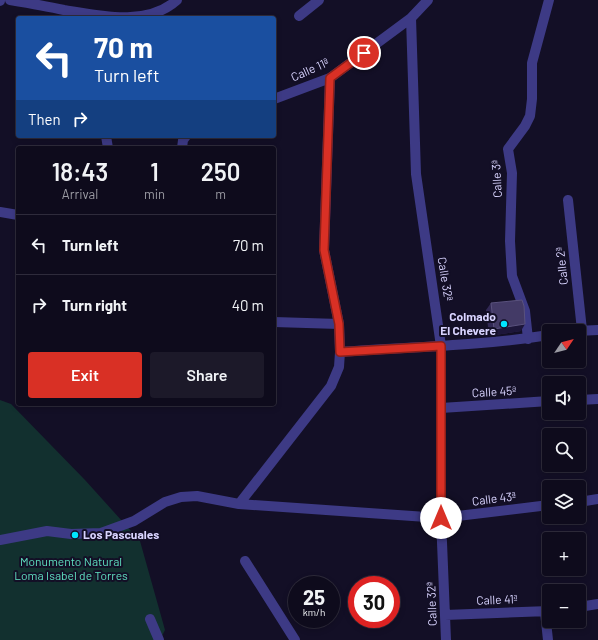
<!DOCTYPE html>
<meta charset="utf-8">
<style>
:root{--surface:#0e0b1c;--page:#1c1929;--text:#f1f3f6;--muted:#9b9ba3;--line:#2e2b3b;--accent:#d93025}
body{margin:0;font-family:Barlow,sans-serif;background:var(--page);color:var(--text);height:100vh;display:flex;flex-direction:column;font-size:15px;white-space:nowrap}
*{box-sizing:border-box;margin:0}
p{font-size:13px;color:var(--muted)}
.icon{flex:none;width:22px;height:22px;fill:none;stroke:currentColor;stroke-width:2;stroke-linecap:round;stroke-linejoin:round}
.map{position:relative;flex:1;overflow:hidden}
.panel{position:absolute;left:16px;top:146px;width:260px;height:260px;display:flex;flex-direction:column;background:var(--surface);border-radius:4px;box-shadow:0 2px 6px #0003,0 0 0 1px var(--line)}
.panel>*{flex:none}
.top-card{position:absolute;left:16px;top:16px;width:260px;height:122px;border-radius:4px;box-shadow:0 2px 6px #0003,0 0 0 1px var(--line);background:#1a4fa0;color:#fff;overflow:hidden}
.needle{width:26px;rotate:55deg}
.fabs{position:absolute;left:542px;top:324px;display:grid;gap:8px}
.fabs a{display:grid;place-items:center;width:44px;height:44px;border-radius:4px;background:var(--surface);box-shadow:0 2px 6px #0003,0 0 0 1px var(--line);font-size:20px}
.speed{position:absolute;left:288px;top:576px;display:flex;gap:8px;font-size:20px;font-weight:700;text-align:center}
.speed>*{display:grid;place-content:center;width:52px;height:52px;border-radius:50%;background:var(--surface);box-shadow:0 2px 6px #0003,0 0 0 1px var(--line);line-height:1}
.speed small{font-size:10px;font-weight:400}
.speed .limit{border:6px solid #d22;background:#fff;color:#111}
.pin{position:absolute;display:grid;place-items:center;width:34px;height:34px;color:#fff;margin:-17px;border:2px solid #fff;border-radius:50%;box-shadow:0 1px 4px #0007}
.me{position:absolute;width:44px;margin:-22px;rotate:0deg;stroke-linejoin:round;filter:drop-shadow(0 0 3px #0008)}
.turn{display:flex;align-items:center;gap:14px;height:84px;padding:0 12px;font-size:18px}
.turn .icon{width:52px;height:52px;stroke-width:2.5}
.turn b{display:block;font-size:28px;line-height:34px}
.then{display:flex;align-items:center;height:38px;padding:0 12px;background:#0003;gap:8px;font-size:15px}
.eta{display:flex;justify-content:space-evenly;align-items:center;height:68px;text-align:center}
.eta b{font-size:24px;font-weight:600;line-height:28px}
.primary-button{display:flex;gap:8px;margin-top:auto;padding:8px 12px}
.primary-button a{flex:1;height:46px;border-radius:4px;background:var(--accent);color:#fff;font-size:16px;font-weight:600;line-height:46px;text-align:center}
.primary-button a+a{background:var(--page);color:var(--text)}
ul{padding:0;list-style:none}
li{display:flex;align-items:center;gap:12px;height:60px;padding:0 12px;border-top:1px solid var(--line)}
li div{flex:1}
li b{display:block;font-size:15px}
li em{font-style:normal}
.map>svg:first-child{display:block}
.green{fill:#12302f}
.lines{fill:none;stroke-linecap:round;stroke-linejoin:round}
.minor{stroke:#3d3a85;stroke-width:10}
.wall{fill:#312854}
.shaded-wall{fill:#1d163a}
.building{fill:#433a66;stroke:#5a527e}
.route-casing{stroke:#8d1f18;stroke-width:10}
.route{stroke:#d93025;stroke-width:7}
.poi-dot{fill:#00e5ff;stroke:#130f26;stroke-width:1.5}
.labels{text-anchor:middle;stroke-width:4;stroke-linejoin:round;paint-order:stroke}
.street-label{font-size:12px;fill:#d9d4ff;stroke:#130f26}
.poi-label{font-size:12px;font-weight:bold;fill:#d9d4ff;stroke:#130f26;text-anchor:end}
.park-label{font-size:12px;fill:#5fe0c0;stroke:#130f26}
</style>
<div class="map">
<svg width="598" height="640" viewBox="0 0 598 640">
<rect width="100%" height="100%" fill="#130f26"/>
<!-- green -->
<path class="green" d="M 0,400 L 11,404 L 85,480 L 140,541 L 165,630 L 160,640 L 0,640 Z"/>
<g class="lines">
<!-- minor -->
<path class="minor" d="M 10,0 C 28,3 46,6 64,10 C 100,16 147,27 177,0
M 0,1 L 0,0
M 299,16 L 319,0
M 411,18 L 416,174 L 441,346 L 441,518 L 446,640
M 274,99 L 330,78 L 411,18 L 428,0
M 106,136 L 108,148
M 182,148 L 183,140 L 186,136
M 568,200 L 582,330
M 0,212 L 18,215
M 274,322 L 339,324
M 577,331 L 598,330
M 528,339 L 525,311 L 512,276 L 510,241 L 512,173 L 508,149 L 525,126 L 530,116 L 532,99 L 532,63 L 549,0
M 340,352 C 409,347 480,346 549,335
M 579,400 L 598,399
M 441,408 L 549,401
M 579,502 L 598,499
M 239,504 L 331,386 L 339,367 L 340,352 L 339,324 L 324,250 L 330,78
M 0,540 L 47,531 L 71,534 L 101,533 L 134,521 L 165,502 L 181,497 L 197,496 L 239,504 L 441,518 L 549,505
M 245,561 L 295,640
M 579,607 L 598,604
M 545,612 L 548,640
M 445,615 L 549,611
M 150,619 L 159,640"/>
</g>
<!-- wall -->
<path class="wall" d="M 491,303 L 521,331 L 489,336 L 486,310 Z"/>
<!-- shaded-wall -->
<path class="shaded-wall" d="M 525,324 L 521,331 L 489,336 L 494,329 Z"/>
<!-- building -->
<path class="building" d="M 522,300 L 524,306 L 525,324 L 494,329 L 491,303 Z"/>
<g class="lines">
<!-- route casing -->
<g class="route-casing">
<path id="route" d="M 364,53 L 330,78 L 324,250 L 339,324 L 340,352 L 441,346 L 441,518"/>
</g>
<!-- route -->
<use href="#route" class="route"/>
</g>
<!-- markers -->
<g class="poi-dot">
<circle cx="504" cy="324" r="4"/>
<circle cx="75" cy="535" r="4"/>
</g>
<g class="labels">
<!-- street labels -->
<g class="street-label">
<text transform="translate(310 70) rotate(-24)" y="4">Calle 11ª</text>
<text transform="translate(497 179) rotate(-93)" y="4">Calle 3ª</text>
<text transform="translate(562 266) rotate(-96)" y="4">Calle 2ª</text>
<text transform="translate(445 279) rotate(81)" y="4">Calle 32ª</text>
<text transform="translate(494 392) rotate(-3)" y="4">Calle 45ª</text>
<text transform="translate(494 499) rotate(-7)" y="4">Calle 43ª</text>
<text transform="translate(497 600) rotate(-2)" y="4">Calle 41ª</text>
<text transform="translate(432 604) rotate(-92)" y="4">Calle 32ª</text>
</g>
<!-- poi labels -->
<g class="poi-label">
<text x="496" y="321">Colmado<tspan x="496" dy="14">El Chevere</tspan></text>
<text x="83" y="539" text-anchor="start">Los Pascuales</text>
</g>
<!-- park labels -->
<g class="park-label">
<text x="71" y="566">Monumento Natural<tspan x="71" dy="14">Loma Isabel de Torres</tspan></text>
</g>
</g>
</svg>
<div class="fabs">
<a><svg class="needle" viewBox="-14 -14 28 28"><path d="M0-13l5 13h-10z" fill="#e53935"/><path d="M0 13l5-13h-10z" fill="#9b9ba3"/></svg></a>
<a><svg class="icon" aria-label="sound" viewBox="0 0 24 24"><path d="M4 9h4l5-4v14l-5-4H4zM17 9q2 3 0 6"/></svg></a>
<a><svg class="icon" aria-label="search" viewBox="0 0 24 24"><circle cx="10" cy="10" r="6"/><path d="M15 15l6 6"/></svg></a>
<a><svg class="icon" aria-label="layers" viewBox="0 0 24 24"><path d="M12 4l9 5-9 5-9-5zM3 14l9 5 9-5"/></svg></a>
<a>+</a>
<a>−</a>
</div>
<div class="speed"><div>25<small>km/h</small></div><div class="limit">30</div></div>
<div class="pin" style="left:364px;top:53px;background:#d93025"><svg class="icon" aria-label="arrive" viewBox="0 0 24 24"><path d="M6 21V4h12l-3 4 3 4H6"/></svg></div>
<svg class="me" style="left:441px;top:518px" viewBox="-20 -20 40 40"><circle r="19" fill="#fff"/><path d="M0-13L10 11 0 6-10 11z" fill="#d93025"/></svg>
<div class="top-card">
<div class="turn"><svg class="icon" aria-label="left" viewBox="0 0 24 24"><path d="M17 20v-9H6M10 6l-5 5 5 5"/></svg><div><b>70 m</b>Turn left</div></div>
<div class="then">Then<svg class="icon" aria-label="right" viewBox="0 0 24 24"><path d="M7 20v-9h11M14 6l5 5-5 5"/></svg></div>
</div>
<section class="panel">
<div class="eta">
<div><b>18:43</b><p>Arrival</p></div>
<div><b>1</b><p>min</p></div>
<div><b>250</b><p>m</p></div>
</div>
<ul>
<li><svg class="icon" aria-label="left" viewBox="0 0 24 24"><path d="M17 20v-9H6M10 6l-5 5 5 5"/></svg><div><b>Turn left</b></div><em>70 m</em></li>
<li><svg class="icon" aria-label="right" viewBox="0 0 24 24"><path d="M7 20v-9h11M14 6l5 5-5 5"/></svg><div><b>Turn right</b></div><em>40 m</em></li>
</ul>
<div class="primary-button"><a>Exit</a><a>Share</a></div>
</section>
</div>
